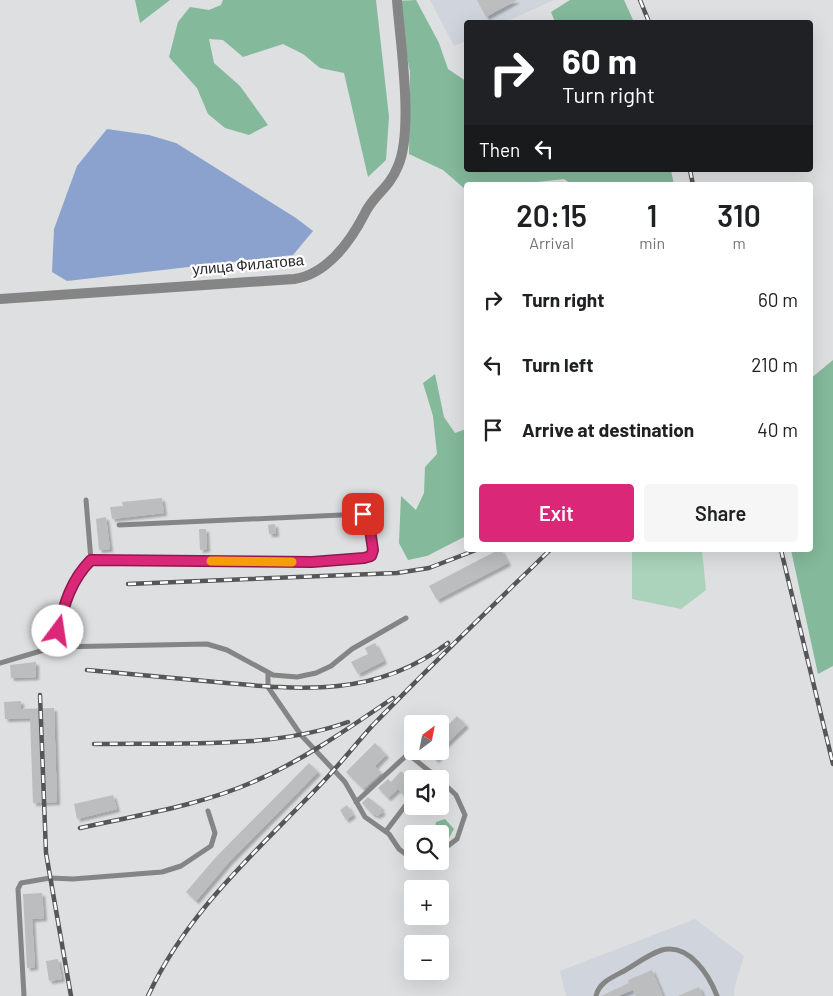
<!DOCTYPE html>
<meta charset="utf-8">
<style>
:root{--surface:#fff;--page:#f6f6f6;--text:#202124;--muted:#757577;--accent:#db2777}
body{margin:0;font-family:Barlow,sans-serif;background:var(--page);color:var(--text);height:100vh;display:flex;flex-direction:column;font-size:19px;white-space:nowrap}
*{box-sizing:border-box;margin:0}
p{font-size:16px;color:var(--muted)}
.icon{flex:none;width:28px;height:28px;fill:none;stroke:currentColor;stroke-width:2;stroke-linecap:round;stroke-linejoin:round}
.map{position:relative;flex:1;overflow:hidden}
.side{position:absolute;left:464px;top:182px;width:349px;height:370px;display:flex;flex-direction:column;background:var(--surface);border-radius:5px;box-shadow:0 5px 20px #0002}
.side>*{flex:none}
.guide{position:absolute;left:464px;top:20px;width:349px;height:152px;border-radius:5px;box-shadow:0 5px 20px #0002;background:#202124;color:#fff;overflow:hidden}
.needle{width:32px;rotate:32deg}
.fabs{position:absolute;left:404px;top:715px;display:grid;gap:10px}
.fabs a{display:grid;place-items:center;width:45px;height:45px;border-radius:5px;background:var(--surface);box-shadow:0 5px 20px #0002;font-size:25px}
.pin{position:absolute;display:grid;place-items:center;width:42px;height:42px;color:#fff;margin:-21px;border-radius:10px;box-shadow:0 2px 8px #0006}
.me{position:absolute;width:55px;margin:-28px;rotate:14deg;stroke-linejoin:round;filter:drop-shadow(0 0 4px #0008)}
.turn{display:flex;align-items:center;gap:18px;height:105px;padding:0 15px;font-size:22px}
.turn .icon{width:65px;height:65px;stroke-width:2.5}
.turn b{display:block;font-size:35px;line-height:42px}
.then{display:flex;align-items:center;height:48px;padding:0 15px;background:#0003;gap:10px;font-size:19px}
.eta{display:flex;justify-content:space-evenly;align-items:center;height:85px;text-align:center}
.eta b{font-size:30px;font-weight:600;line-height:35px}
.primary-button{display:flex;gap:10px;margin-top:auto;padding:10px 15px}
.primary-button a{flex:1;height:58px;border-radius:5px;background:var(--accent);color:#fff;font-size:20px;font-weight:600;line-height:58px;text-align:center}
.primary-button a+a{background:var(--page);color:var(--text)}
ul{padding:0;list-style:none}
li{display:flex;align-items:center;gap:15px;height:65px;padding:0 15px}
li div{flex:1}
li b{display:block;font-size:19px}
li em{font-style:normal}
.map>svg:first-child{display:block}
.built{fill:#d0d4dc}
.green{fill:#abd3bb}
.forest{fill:#84b99b}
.water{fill:#8ba2cf}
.building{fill:#bcbdbe;filter:url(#shadow)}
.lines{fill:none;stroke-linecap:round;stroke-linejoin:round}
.service{stroke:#848584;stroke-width:5}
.minor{stroke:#848584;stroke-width:10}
.rail-casing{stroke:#565657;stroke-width:4.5}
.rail{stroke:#fff;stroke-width:2.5;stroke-dasharray:8;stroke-linecap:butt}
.route-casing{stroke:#8e194d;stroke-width:12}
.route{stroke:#db2777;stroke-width:9}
.slow{stroke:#f59e0b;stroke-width:9}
.labels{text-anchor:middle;stroke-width:4.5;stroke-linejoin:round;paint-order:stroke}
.street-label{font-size:15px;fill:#282828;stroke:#fff}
</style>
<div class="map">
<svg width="833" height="996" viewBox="0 0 833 996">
<defs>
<filter id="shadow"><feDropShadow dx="3" dy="3" stdDeviation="1" flood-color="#0004"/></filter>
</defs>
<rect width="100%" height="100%" fill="#dedfe0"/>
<!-- built -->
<path class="built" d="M 430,0 L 554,0 L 505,22 L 466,22 L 466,41 L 454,46 Z
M 695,919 L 744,956 L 734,989 L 734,996 L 566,996 L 560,971 Z"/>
<!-- green -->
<path class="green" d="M 632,550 L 702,550 L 706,590 L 681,609 L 632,599 Z"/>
<!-- forest -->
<path class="forest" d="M 135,0 L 170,0 L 140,23 Z
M 223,0 L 376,0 L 389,117 L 386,160 L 368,177 L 344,73 L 320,68 L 303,54 L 283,44 L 243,57 L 223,40 L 209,39 L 214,63 L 240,86 L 268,125 L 249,135 L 225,128 L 208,114 L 197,88 L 169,57 L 178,22 L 190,7 L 209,10 L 221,5 Z
M 416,0 L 439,43 L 448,69 L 466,81 L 466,170 L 671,170 L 674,185 L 573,185 L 564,179 L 510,185 L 466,185 L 466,190 L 443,170 L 409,154 L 410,72 L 396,1 Z
M 570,0 L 624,0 L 634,22 L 555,22 L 551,12 Z
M 833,360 L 833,666 L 818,674 L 791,550 L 810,550 L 810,379 Z
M 435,374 L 444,417 L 455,433 L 466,429 L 466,536 L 427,556 L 408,560 L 399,543 L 401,496 L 416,510 L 424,493 L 425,467 L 437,454 L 433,416 L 423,383 Z
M 445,819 L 454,829 L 449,838 L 440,844 L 440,834 L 433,834 L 436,822 Z"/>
<!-- water -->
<path class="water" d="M 107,129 L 149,135 L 176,143 L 296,218 L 313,231 L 293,255 L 67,281 L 52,272 L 54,229 L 77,166 Z"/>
<!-- building -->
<path class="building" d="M 477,0 L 517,0 L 486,17 Z
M 162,498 L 164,513 L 112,519 L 110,507 L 123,506 L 122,502 Z
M 106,517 L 110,549 L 99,550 L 96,519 Z
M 275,524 L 276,534 L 269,534 L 268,525 Z
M 199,529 L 206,529 L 207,549 L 200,550 Z
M 498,550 L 501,550 L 508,563 L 437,600 L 429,586 Z
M 375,643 L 384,661 L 358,674 L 351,662 L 368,654 L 365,648 Z
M 36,662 L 36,677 L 11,678 L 10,665 Z
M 21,701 L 21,709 L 54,708 L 57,802 L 33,803 L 30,718 L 5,719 L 4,702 Z
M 457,716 L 466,725 L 440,750 L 440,733 Z
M 375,743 L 386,755 L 375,766 L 381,773 L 363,789 L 346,772 Z
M 427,751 L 445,751 L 436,760 Z
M 309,763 L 318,772 L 229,862 L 196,901 L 186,892 L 216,857 Z
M 401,771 L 412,782 L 412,786 L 404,795 L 398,789 L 388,798 L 378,788 L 388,779 L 391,782 Z
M 113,795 L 117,809 L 77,819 L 74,804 Z
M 368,797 L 382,808 L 380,809 L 383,812 L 377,816 L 375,814 L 373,815 L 362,803 Z
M 347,805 L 353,815 L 346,820 L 340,810 Z
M 42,893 L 44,918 L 32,919 L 35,967 L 27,968 L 23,894 Z
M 58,959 L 62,979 L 49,981 L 46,961 Z
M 652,970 L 663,996 L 635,996 L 633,990 L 618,996 L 601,996 L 629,983 L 628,980 Z
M 699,987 L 703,996 L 678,996 Z"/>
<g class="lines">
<!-- service -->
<path class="service" d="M 86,500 L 91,560
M 54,647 C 62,615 67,584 91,560 L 312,562 L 369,557 L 373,550 L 368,516 L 363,514 L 119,525
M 0,663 L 54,647 L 207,644 L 227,650 L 273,675 L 297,677 L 316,673 L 331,666 L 352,649 L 406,618
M 268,673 L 268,687 L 301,735 L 345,782 L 365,817 L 389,834 L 399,849 L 412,859
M 408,754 L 412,748
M 426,779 L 431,772
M 440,780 L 456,795 L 465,815 L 457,839 L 440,852
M 356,802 L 408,754 L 439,779
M 386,831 L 412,797
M 24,996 L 18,889 L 21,883 L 50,878 L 73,879 L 162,872 L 181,866 L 211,846 L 215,833 L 208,811
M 596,996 C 599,982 613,977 624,971 C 636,964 649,954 662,950 C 689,943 709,975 717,996"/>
<!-- minor -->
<path class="minor" d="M 0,299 L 294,279 C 326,275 350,242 364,215 C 373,195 389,189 398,166 C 414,130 400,41 397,0"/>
<!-- rail casing -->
<g class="rail-casing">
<path id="rail" d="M 640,0 L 649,22
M 690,170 L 693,185
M 781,550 L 833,764
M 128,584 L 397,573 L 429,568 L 476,550
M 87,670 C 130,674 173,678 216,682 C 300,690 376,698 448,643
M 40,695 L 46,853 L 71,996
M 94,744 C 177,742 270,750 348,722
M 80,828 C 138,815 198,806 253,782 C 302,761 349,728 393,698
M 148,996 C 188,910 258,850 322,783 C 339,765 355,745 372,726 C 430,666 490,608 550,550"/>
</g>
<!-- rail -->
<use href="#rail" class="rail"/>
</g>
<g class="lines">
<!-- route casing -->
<g class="route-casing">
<path id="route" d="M 58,631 C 64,604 71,580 91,560 L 312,562 L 364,558 L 371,556 L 373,550 L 368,516 L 363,514"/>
</g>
<!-- route -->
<use href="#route" class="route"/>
<!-- slow -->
<path class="slow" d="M 211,561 L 292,562"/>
</g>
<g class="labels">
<!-- street labels -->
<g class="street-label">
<text transform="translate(248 265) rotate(-5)" y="5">улица Филатова</text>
</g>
</g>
</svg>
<div class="fabs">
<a><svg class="needle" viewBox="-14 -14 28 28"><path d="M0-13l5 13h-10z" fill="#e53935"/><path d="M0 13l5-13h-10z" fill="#757577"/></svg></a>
<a><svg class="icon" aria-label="sound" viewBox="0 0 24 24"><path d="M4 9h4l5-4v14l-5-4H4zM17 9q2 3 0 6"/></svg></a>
<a><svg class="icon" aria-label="search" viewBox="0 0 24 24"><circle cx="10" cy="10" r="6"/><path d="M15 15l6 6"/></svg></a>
<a>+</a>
<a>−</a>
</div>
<div class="pin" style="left:363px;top:514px;background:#d93025"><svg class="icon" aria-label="arrive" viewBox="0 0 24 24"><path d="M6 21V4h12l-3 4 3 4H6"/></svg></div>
<svg class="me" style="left:58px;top:631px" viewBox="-20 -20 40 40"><circle r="19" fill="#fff"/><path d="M0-13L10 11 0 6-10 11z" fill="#db2777"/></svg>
<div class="guide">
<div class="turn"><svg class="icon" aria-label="right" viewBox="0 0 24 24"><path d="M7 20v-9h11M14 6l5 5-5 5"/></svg><div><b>60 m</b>Turn right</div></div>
<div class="then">Then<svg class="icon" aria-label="left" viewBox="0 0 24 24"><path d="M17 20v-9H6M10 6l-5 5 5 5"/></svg></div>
</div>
<section class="side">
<div class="eta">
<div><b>20:15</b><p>Arrival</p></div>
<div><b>1</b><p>min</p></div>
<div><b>310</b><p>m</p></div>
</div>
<ul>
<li><svg class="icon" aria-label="right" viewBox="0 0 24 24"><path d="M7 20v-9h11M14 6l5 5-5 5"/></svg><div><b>Turn right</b></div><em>60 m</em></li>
<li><svg class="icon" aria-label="left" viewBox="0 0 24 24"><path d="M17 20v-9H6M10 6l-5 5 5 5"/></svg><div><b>Turn left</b></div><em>210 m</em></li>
<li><svg class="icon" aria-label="arrive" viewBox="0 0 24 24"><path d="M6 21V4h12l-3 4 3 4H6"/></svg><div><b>Arrive at destination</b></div><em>40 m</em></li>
</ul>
<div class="primary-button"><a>Exit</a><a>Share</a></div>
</section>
</div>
